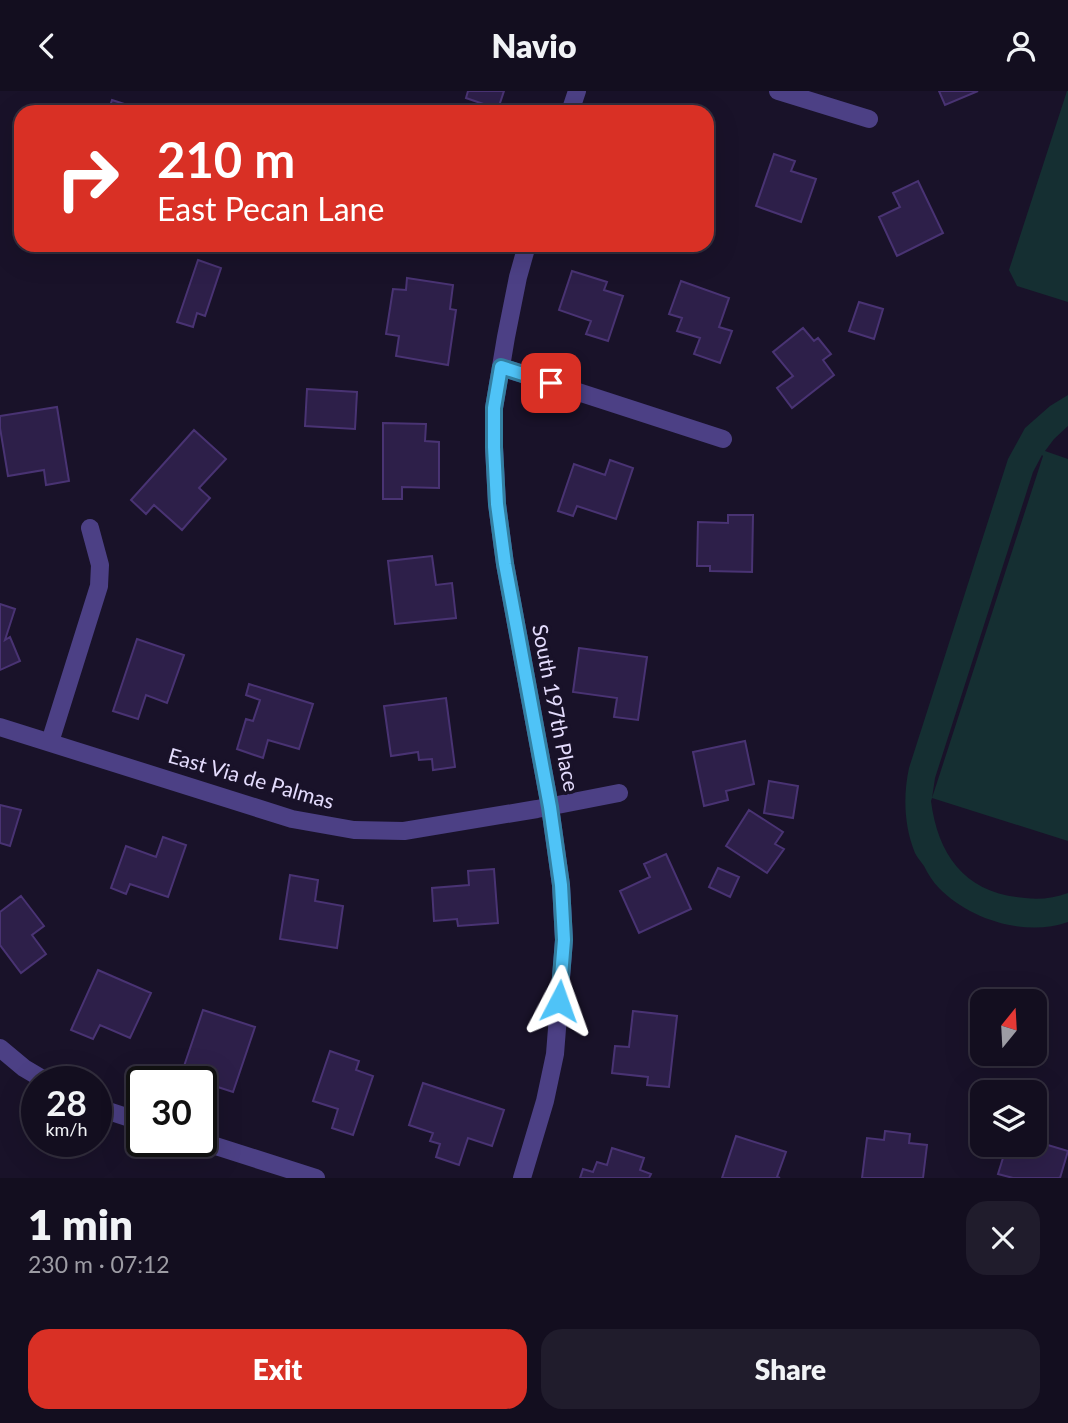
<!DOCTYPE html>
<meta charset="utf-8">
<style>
:root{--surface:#130e1f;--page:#201c2c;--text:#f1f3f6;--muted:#9d9ca4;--line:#322e3d;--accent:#d93025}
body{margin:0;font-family:Lato,sans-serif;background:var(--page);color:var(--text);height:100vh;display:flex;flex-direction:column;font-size:26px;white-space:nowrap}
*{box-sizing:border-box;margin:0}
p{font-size:23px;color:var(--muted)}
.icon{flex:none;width:38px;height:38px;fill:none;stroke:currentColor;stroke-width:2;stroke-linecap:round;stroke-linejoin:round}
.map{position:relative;height:1087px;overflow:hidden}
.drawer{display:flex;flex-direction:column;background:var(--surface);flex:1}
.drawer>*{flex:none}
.top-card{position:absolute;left:14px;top:14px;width:700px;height:147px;border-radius:21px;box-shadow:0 7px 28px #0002,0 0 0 2px var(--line);background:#d93025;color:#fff;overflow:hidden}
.needle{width:46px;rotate:18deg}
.controls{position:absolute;left:970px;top:898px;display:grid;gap:14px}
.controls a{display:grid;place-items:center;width:77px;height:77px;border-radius:14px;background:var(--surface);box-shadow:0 7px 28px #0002,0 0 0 2px var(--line);font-size:35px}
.speed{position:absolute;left:21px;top:975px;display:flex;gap:14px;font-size:35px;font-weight:700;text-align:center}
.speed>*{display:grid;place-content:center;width:91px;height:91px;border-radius:50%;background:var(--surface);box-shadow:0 7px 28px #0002,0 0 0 2px var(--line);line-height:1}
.speed small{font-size:18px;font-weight:400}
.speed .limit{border:4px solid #111;border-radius:10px;background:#fff;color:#111}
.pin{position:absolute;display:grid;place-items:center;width:60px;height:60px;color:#fff;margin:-30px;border-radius:14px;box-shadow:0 4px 10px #0006}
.me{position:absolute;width:77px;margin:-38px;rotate:4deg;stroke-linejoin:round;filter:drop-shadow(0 0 5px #0008)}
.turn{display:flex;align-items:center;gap:24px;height:147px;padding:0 28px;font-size:32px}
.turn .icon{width:91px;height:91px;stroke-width:2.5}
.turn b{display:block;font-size:49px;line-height:60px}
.round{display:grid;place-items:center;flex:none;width:74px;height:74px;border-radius:21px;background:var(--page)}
.summary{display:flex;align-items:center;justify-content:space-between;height:119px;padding:0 28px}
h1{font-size:42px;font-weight:800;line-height:52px}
.button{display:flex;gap:14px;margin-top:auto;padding:14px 28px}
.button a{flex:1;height:80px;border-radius:21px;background:var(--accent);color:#fff;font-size:28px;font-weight:800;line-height:80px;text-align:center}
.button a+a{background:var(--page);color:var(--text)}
header{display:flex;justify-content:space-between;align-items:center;height:91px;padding:0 28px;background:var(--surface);font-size:32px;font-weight:800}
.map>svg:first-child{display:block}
.green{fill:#152f32;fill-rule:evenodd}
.building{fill:#2d1f49;stroke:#493373;stroke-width:2}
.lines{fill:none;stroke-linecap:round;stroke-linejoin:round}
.street{stroke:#4c4085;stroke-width:18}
.route-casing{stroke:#337fa1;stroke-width:18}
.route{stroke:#4fc3f7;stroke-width:12}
.labels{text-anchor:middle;stroke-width:7;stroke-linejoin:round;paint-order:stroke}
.street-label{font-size:21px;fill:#e4dcfd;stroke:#191229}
</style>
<header><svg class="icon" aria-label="back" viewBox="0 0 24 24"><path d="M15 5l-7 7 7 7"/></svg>Navio<svg class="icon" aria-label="person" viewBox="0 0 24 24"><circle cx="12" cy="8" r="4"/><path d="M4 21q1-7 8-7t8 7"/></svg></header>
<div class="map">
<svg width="1068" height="1087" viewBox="0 0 1068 1087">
<rect width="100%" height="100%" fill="#191229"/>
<!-- green -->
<path class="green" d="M 1067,0 L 1068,0 L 1068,211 L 1017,195 L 1009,179 Z
M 1068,304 L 1068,335 L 1054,348 L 1045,360 L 1068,368 L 1068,750 L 932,707 L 931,710 C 938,765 966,803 1025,807 C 1040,809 1054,807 1068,802 L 1068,831 C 1026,846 970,829 939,797 C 933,791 928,783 924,775 C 921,771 917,766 915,762 C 904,735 903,705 909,677 L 1008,368 L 1025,337 L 1050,315 ZM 1042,364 L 1043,365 L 932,707 L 935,687 L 1033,381 Z"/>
<!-- building -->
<path class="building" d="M 468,0 L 504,0 L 498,18 L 466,7 Z
M 939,0 L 978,0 L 945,14 Z
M 112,9 L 149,21 L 108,21 Z
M 774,63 L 795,70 L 791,80 L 816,88 L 801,131 L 756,115 Z
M 918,90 L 943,142 L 897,165 L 879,126 L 900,116 L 893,102 Z
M 198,169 L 221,177 L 205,225 L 197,222 L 193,236 L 177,231 Z
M 572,180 L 607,191 L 604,199 L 623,205 L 608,250 L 586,243 L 591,230 L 559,219 Z
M 407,187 L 453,194 L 450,218 L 456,219 L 448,274 L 396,265 L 399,245 L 386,243 L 393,198 L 406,199 Z
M 681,190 L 729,207 L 719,236 L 732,240 L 720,272 L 694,263 L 700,247 L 677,240 L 682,227 L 669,223 Z
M 859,211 L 883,218 L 874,248 L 849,240 Z
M 803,237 L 814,250 L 818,247 L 831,263 L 823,269 L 834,284 L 792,317 L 777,297 L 793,285 L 773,261 Z
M 307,298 L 357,301 L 355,338 L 305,335 Z
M 57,316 L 69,390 L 46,394 L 44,379 L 8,385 L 0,337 L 0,325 Z
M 383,332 L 426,333 L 425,350 L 439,351 L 439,397 L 402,396 L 402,408 L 383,408 Z
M 194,339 L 226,368 L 199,397 L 210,407 L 182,439 L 154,414 L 146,423 L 131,409 Z
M 610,369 L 633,377 L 616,428 L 577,415 L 573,425 L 558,420 L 574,373 L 605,384 Z
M 728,424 L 753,424 L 752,481 L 710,480 L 710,475 L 697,475 L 698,431 L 728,432 Z
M 432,465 L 436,494 L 452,492 L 456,527 L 395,533 L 388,470 Z
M 0,513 L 15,518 L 5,549 L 10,546 L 20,570 L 0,579 Z
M 137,548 L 184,564 L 167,612 L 146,604 L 138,628 L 113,620 Z
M 579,557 L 647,566 L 638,629 L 614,626 L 617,607 L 573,601 Z
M 249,593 L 313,613 L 299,658 L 268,649 L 263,667 L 237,658 L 246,628 L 253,630 L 260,609 L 246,604 Z
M 446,607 L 455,676 L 433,679 L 432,668 L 419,669 L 418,661 L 391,665 L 384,615 Z
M 745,650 L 754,693 L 726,700 L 728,709 L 704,715 L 693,661 Z
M 769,690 L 798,695 L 793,727 L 764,722 Z
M 0,714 L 21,719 L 10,755 L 0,752 Z
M 749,719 L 783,741 L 775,753 L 784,758 L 767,782 L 726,755 Z
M 163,746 L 186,754 L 168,806 L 130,793 L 126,803 L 111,797 L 126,755 L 156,766 Z
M 666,763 L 691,818 L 639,842 L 620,800 L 650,786 L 644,773 Z
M 718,777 L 739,786 L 730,806 L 709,796 Z
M 494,778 L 498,832 L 458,835 L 457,828 L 434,830 L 432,797 L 469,794 L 468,780 Z
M 290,784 L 318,789 L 315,810 L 343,815 L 337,857 L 280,848 Z
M 21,805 L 44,835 L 32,844 L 46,863 L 21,882 L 0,854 L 0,821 Z
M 98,879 L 151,902 L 130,947 L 100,934 L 93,948 L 71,939 Z
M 203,919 L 255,936 L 233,1001 L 181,984 Z
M 633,920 L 677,925 L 669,996 L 647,994 L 648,986 L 612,982 L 615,955 L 629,956 Z
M 330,960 L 359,970 L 356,979 L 373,985 L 353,1044 L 332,1037 L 338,1018 L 313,1010 Z
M 423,992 L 504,1019 L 492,1055 L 468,1047 L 459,1074 L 436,1066 L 440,1053 L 430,1050 L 433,1042 L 409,1034 Z
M 885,1040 L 910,1043 L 909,1052 L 927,1054 L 923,1087 L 862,1087 L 867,1047 L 884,1049 Z
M 736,1045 L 786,1061 L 777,1086 L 780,1087 L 722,1087 Z
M 1041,1052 L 1068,1060 L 1060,1087 L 1013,1087 L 998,1083 L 1007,1054 L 1015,1054 L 1039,1061 Z
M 612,1057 L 644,1067 L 640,1079 L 651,1083 L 649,1087 L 580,1087 L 583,1078 L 593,1081 L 597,1071 L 607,1074 Z"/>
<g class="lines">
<!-- street -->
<path class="street" d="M 778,0 L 869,28
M 570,21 L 577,0
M 501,276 L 723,348
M 0,636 L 292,728 L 354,739 L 404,740 L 537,718 L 619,702
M 50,651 L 99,495 L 100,474 L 90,437
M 0,957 L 24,977 L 46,990
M 96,1016 L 142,1031
M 200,1050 L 316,1087
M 522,1087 L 545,1010 L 555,963 L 564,849 L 561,794 L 550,716 L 505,473 L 497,413 L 494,356 L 494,317 L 506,246 L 518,186 L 527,154"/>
</g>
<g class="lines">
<!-- route casing -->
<g class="route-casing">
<path id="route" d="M 551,292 L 501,276 L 494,317 L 494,356 L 497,413 L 505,473 L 550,716 L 561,794 L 564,849 L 559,910"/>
</g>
<!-- route -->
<use href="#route" class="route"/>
</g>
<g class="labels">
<!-- street labels -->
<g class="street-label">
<text transform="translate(555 617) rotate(79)" y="7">South 197th Place</text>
<text transform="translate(251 688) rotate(16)" y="7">East Via de Palmas</text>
</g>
</g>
</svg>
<div class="controls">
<a><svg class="needle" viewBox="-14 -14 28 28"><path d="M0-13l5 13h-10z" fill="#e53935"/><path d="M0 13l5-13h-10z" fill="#9d9ca4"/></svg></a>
<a><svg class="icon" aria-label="layers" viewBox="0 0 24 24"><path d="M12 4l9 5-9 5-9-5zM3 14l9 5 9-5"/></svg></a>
</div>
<div class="speed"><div>28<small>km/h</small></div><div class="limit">30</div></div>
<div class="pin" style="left:551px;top:292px;background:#d93025"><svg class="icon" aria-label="arrive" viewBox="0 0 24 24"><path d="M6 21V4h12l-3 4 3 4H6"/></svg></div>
<svg class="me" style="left:559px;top:910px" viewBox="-20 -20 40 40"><path d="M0-17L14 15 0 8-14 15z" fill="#4fc3f7" stroke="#fff" stroke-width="4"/></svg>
<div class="top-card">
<div class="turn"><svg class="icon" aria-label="right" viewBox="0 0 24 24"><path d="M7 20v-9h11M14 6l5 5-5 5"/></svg><div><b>210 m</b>East Pecan Lane</div></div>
</div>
</div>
<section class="drawer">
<div class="summary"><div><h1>1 min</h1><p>230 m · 07:12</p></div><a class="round"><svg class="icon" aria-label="close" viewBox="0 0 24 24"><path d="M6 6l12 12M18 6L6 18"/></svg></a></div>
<div class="button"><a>Exit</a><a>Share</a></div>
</section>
